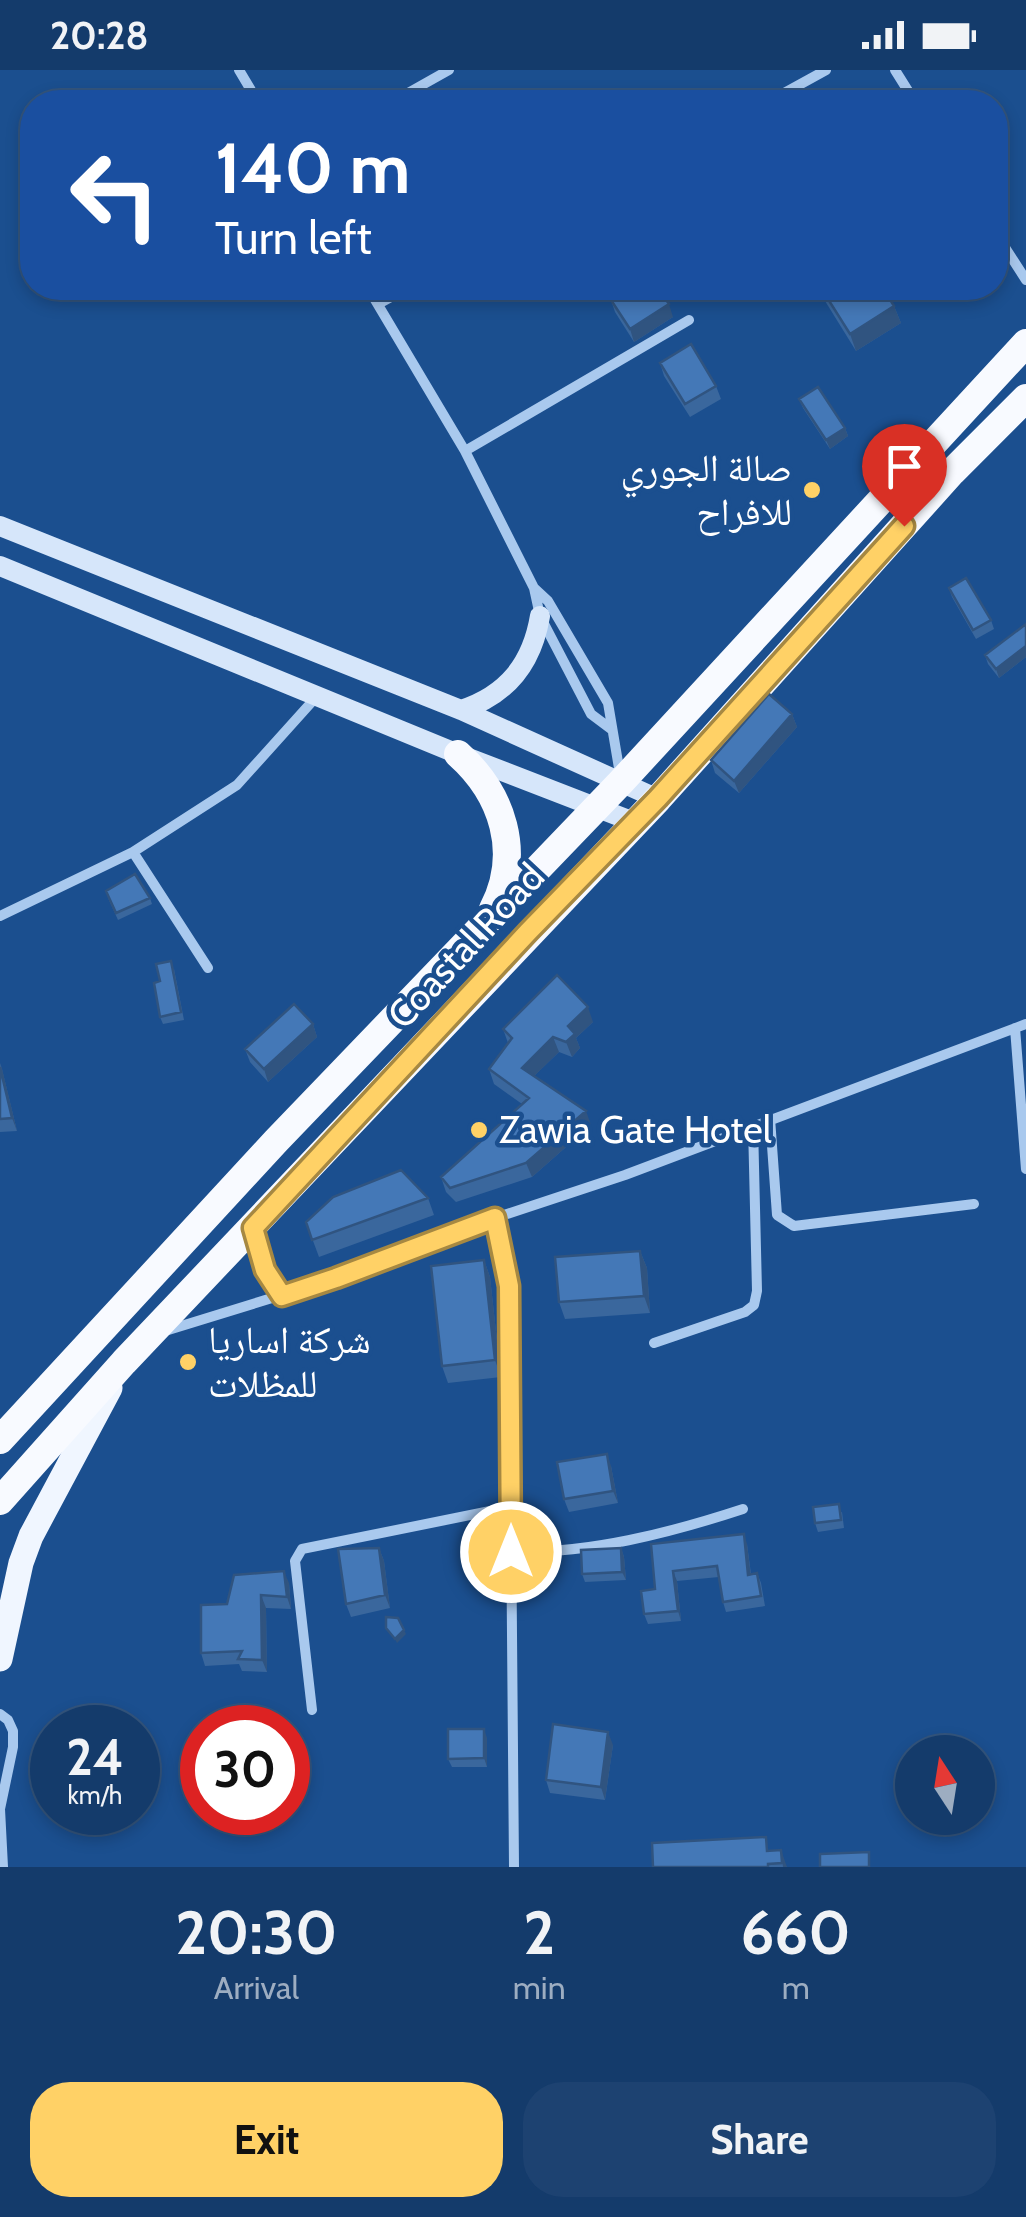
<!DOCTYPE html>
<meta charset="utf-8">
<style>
:root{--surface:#143b6b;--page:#1d4271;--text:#f1f3f6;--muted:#9dadc1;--line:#33557e;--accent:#ffd166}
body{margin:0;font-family:Cabin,"Noto Naskh Arabic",sans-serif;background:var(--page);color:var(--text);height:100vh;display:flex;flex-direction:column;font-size:38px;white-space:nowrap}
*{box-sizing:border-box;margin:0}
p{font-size:32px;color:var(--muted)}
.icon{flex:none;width:55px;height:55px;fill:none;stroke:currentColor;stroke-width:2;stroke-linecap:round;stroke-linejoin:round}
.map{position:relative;height:1797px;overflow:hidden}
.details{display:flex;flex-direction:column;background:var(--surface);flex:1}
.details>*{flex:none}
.hud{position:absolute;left:20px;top:20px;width:988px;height:210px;border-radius:40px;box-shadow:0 5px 15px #0003,0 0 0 2px var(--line);background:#1a4fa0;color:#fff;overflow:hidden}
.needle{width:65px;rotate:348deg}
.controls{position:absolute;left:895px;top:1665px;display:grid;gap:20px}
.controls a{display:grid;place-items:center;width:100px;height:100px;border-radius:50%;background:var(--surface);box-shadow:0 5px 15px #0003,0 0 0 2px var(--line);font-size:50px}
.speed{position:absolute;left:30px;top:1635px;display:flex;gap:20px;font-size:50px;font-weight:700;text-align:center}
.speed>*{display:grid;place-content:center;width:130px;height:130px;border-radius:50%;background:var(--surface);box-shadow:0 5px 15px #0003,0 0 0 2px var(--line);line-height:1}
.speed small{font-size:25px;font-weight:400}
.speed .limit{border:15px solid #d22;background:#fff;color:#111}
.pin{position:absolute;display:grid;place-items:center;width:85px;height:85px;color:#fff;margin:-102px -42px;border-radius:50% 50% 50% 0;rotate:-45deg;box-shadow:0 0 10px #0007}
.pin .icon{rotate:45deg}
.me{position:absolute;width:110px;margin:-55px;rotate:0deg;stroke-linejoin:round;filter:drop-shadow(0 0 8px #0008)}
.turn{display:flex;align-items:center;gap:35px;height:210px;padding:0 30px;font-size:45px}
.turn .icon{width:130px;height:130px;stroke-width:2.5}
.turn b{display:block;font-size:70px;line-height:85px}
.eta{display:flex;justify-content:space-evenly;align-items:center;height:170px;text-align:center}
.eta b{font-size:60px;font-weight:700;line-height:70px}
.cta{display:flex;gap:20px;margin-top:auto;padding:20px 30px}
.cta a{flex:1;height:115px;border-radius:40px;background:var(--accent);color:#111;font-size:40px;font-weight:700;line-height:115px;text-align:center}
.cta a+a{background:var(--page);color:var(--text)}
.status{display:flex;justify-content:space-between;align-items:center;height:70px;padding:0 50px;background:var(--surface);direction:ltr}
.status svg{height:28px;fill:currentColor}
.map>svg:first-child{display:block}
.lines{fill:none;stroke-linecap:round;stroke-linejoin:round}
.minor{stroke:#a9c9ee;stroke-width:10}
.secondary{stroke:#d6e6fa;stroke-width:20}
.primary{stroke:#f0f6ff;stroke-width:25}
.trunk{stroke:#f8faff;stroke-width:28}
.wall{fill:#3a679d}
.shaded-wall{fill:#305480}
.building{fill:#4478b7;stroke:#305480;stroke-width:2.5}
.route-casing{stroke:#a68842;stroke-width:25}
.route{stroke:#ffd166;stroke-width:18}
.poi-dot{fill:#ffd166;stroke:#1b4f8f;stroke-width:4}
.labels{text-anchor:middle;stroke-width:9;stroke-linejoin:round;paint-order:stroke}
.poi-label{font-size:38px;fill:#fff;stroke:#1b4f8f;text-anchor:start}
.street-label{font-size:38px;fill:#fff;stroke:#1b4f8f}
</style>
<div class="status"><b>20:28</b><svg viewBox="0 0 49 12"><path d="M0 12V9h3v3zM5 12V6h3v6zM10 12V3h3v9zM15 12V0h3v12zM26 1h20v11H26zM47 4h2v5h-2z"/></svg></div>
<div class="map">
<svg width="1026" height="1797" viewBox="0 0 1026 1797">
<rect width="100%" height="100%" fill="#1b4f8f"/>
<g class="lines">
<!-- minor -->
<path class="minor" d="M 239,0 L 258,32
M 895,0 L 915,32
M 392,32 L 449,0
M 768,32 L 826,0
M 995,162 L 1026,210
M 368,218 L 465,381 L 534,518 L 548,531 L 608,633 L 620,704
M 378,234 L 407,218
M 465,381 L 689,250
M 534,518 L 540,546 L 591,644 L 611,659
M 133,782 L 208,898
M 0,846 L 133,782 L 237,715 L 318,625
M 1015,958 L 1026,1099
M 770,1048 L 777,1145 L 794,1156 L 974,1134
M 495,1148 L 509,1216 L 514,1797
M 254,1163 L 265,1200 L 282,1225
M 165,1261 L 337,1208 L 495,1148 L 625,1105 L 1026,954
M 654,1273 L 745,1242 L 754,1235 L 757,1221 L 753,1055
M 511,1482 C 588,1484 670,1463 743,1439
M 312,1640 L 295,1491 L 302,1479 L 510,1437
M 0,1644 L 8,1650 L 13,1661 L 13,1677 L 0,1739 L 3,1797"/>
<!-- secondary -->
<path class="secondary" d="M 0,456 L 461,640 L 658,729
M 0,496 L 458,684 L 634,752
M 461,640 C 507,625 532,594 540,546"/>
<!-- primary -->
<path class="primary" d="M 0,1589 L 21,1493 L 31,1466 L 110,1318"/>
<!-- trunk -->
<path class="trunk" d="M 458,684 C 503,724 522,783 493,839
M 0,1370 L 276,1071 L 621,712 L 1026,273
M 0,1431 L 124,1292 L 658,729 L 952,402 L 1026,328"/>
</g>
<!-- wall -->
<path class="wall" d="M 817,218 L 883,218 L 894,236 L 901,253 L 856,281 Z
M 611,230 L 673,247 L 634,272 L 615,242 Z
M 660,293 L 716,316 L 721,329 L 690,347 L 664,306 Z
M 799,329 L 845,358 L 848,366 L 830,379 L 803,338 Z
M 949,518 L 991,550 L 994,559 L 976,569 L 952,527 Z
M 1026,554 L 1026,587 L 999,608 L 988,594 L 985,585 Z
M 792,644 L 797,657 L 739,723 L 715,703 L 711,690 Z
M 108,828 L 150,828 L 152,834 L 118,850 Z
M 174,899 L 184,950 L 163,954 L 160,947 L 160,911 Z
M 593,952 L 576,968 L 580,978 L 572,987 L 559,982 L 534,1006 L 591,1055 L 532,1107 L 456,1132 L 446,1122 L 441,1107 L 522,1034 L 494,1014 L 489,999 L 508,973 L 503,959 Z
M 313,954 L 317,967 L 268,1012 L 250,992 L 245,979 Z
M 0,993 L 2,999 L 17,1061 L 0,1062 Z
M 428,1128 L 434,1145 L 319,1187 L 306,1152 Z
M 640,1181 L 647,1198 L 650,1243 L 565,1249 L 559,1232 Z
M 484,1190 L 490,1207 L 501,1307 L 448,1313 L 442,1296 Z
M 611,1396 L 618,1433 L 569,1442 L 564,1429 Z
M 842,1442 L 844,1458 L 818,1462 L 815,1453 Z
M 651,1474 L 747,1474 L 751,1504 L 757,1503 L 761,1513 L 765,1536 L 726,1542 L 723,1532 L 719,1507 L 677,1511 L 681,1551 L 648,1554 L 644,1544 L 655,1519 Z
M 379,1478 L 384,1491 L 390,1538 L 351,1547 L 346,1534 Z
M 621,1478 L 624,1487 L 626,1510 L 585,1512 L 582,1504 Z
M 289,1513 L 291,1539 L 266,1538 L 267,1602 L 242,1601 L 239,1594 L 205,1596 L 201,1583 L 227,1534 Z
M 487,1668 L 487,1697 L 452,1697 L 448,1689 Z
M 613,1675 L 605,1730 L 550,1723 L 546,1710 Z
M 771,1781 L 787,1797 L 653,1797 Z"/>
<!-- shaded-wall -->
<path class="shaded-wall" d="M 669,234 L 673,247 L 634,272 L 630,259 Z
M 894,236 L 901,253 L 856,281 L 850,264 Z
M 845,358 L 848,366 L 830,379 L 826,370 Z
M 1026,576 L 1026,587 L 999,608 L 996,599 Z
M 792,644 L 797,657 L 739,723 L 734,711 Z
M 588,937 L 593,952 L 576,968 L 580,978 L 572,987 L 566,972 L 568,956 Z
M 313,954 L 317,967 L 268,1012 L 264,999 Z
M 553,967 L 559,982 L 527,1013 L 522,998 Z
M 0,993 L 2,999 L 17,1061 L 12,1048 Z
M 586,1041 L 591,1055 L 532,1107 L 526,1093 Z
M 640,1181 L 647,1198 L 650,1243 L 644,1226 Z
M 484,1190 L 490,1207 L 501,1307 L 495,1290 Z
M 607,1384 L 611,1396 L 618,1433 L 613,1421 Z
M 744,1464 L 747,1474 L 752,1515 L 748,1505 Z
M 379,1478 L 384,1491 L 390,1538 L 385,1525 Z
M 621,1478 L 624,1487 L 626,1510 L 622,1502 Z
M 284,1501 L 289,1513 L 291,1539 L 287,1527 Z
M 673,1501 L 677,1511 L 681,1551 L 678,1541 Z
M 261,1525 L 266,1538 L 267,1602 L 262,1590 Z
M 404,1560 L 406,1564 L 397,1573 L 395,1569 Z
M 484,1659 L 487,1668 L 487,1697 L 484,1688 Z
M 608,1662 L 613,1675 L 605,1730 L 601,1717 Z
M 781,1780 L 787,1797 L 783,1797 Z"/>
<!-- building -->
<path class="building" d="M 629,218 L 658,218 L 669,234 L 630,259 L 611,230 Z
M 821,218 L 883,218 L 894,236 L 850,264 Z
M 691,274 L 716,316 L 685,334 L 660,293 Z
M 818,317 L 845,358 L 826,370 L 799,329 Z
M 966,508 L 991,550 L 973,560 L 949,518 Z
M 1026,554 L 1026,576 L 996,599 L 985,585 Z
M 769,624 L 792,644 L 734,711 L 711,690 Z
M 135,804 L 150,828 L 116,843 L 106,821 Z
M 171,891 L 181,942 L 160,947 L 154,913 L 160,911 L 156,894 Z
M 557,905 L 588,937 L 568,956 L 575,964 L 566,972 L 553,967 L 522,998 L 586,1041 L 526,1093 L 450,1118 L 441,1107 L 529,1028 L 489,999 L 512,968 L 503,959 Z
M 294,934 L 313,954 L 264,999 L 245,979 Z
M 0,997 L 12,1048 L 0,1049 Z
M 401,1100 L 428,1128 L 312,1170 L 306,1152 L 333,1127 Z
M 640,1181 L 644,1226 L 559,1232 L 555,1187 Z
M 484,1190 L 495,1290 L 442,1296 L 431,1196 Z
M 607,1384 L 613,1421 L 564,1429 L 557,1392 Z
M 839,1434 L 841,1450 L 815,1453 L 813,1437 Z
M 744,1464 L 748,1505 L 757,1503 L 761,1526 L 723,1532 L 717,1496 L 673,1501 L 678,1541 L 644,1544 L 641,1521 L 655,1519 L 651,1474 Z
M 379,1478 L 385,1525 L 346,1534 L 338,1479 Z
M 621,1478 L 622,1502 L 582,1504 L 581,1480 Z
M 284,1501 L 287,1527 L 261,1525 L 262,1590 L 238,1589 L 242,1581 L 201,1583 L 201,1535 L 227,1534 L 234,1505 Z
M 386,1547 L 398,1548 L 404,1560 L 395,1569 L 386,1558 Z
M 553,1654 L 608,1662 L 601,1717 L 546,1710 Z
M 448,1659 L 484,1659 L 484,1688 L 448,1689 Z
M 766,1767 L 767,1781 L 781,1780 L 782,1793 L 768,1794 L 768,1797 L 653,1797 L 652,1773 Z
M 869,1782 L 869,1797 L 820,1797 L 820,1784 Z"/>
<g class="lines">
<!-- route casing -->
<g class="route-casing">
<path id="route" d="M 511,1482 L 509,1216 L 495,1148 L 336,1208 L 282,1226 L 265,1200 L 253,1158 L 528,862 L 658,728 L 904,456"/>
</g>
<!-- route -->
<use href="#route" class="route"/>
</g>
<!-- markers -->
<g class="poi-dot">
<circle cx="812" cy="420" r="10"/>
<circle cx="479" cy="1060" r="10"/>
<circle cx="188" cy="1292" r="10"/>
</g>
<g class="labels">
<!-- poi labels -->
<g class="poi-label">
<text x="792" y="411" text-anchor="end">صالة الجوري<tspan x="792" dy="44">للافراح</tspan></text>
<text x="499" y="1073">Zawia Gate Hotel</text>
<text x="208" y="1283">شركة اساريا<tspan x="208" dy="44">للمظلات</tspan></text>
</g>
<!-- street labels -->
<g class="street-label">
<text transform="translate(466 876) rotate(-47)" y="13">Coastal Road</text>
</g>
</g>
</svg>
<div class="controls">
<a><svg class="needle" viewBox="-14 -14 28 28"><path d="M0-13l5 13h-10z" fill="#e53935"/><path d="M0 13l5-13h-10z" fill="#9dadc1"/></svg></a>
</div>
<div class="speed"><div>24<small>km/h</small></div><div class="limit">30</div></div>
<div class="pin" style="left:904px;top:456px;background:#d93025"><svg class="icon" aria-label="arrive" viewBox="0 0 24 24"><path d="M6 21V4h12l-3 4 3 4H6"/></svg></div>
<svg class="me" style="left:511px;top:1482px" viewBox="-20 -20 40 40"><circle r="17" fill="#ffd166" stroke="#fff" stroke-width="3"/><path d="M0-11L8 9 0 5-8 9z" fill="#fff"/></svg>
<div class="hud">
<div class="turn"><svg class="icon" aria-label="left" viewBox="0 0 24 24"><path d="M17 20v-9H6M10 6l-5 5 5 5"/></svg><div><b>140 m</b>Turn left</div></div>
</div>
</div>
<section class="details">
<div class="eta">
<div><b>20:30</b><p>Arrival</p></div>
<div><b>2</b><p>min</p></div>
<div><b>660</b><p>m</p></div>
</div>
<div class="cta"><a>Exit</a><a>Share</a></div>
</section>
